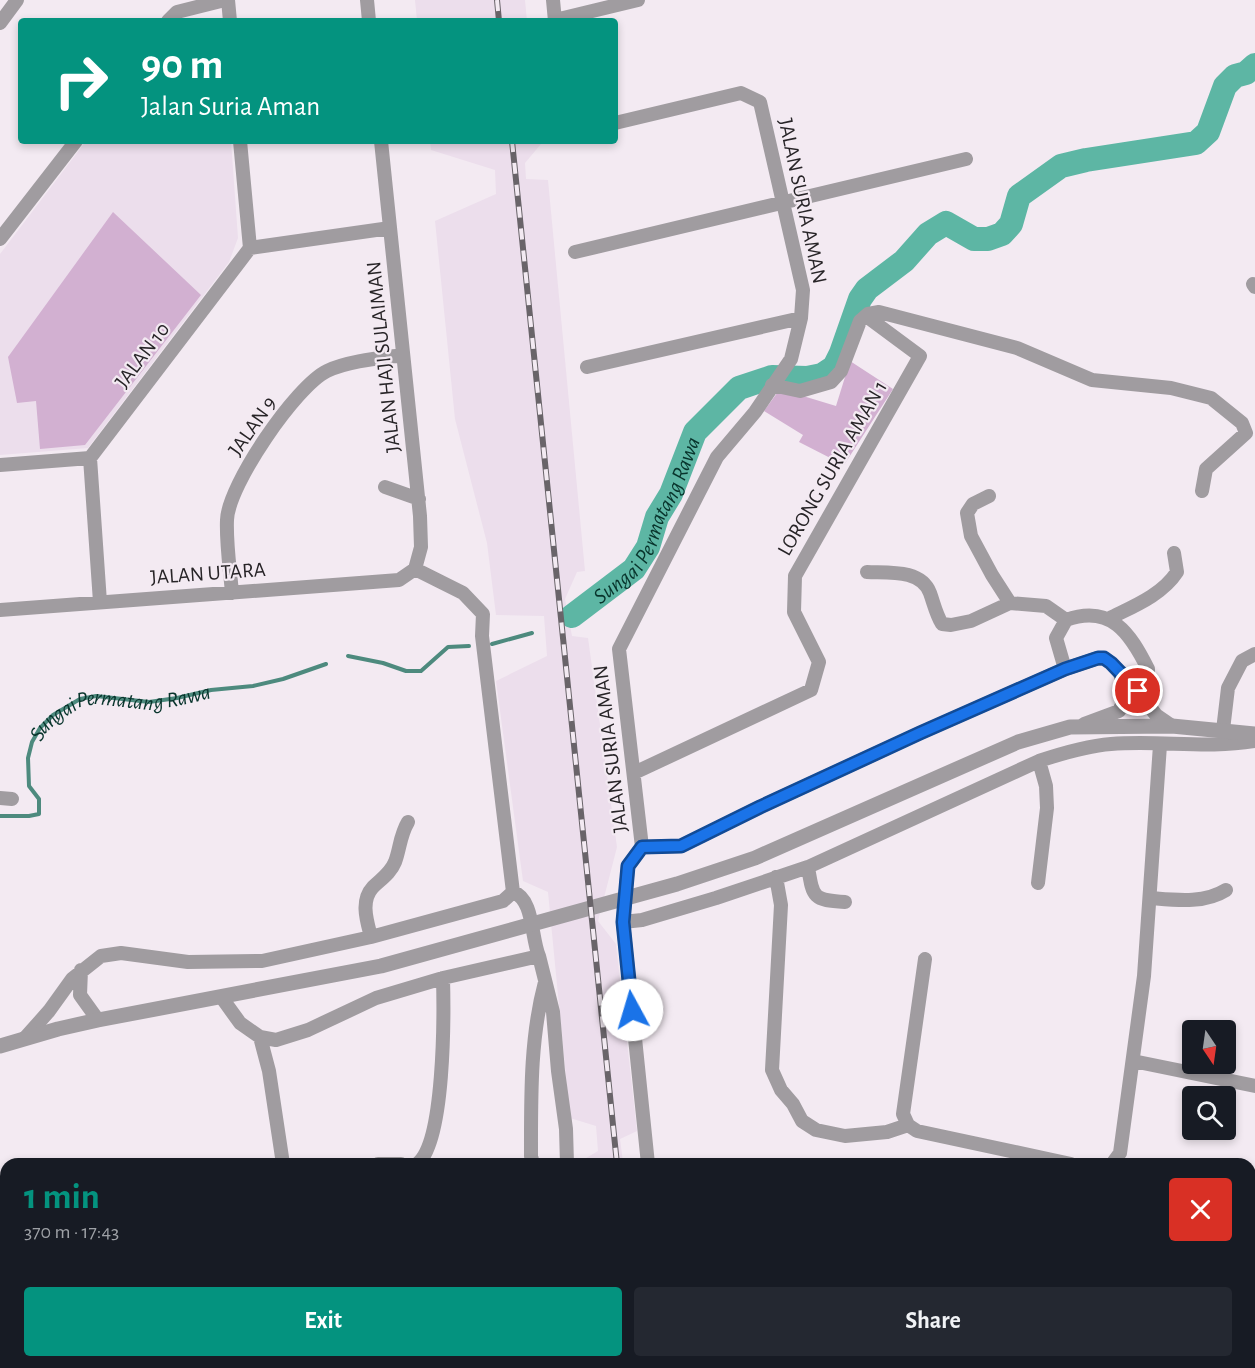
<!DOCTYPE html>
<meta charset="utf-8">
<style>
:root{--surface:#171b24;--page:#242831;--text:#f1f3f6;--muted:#9ea1a6;--accent:#04937f}
body{margin:0;font-family:"Alegreya Sans",sans-serif;background:var(--page);color:var(--text);height:100vh;display:flex;flex-direction:column;font-size:22px;white-space:nowrap}
*{box-sizing:border-box;margin:0}
p{font-size:20px;color:var(--muted)}
.icon{flex:none;width:33px;height:33px;fill:none;stroke:currentColor;stroke-width:2;stroke-linecap:round;stroke-linejoin:round}
.map{position:relative;flex:1;overflow:hidden}
.sheet{position:absolute;left:0px;top:1158px;width:1256px;height:210px;display:flex;flex-direction:column;background:var(--surface);border-radius:18px 18px 0 0;box-shadow:0 3px 9px #0003}
.sheet>*{flex:none}
.hud{position:absolute;left:18px;top:18px;width:600px;height:126px;border-radius:6px;box-shadow:0 3px 9px #0003;background:#04937f;color:#fff;overflow:hidden}
.needle{width:39px;rotate:167deg}
.tools{position:absolute;left:1182px;top:1020px;display:grid;gap:12px}
.tools a{display:grid;place-items:center;width:54px;height:54px;border-radius:6px;background:var(--surface);box-shadow:0 3px 9px #0003;font-size:30px}
.pin{position:absolute;display:grid;place-items:center;width:51px;height:51px;color:#fff;margin:-26px;border:3px solid #fff;border-radius:50%;box-shadow:0 2px 6px #0007}
.me{position:absolute;width:66px;margin:-33px;rotate:354deg;stroke-linejoin:round;filter:drop-shadow(0 0 4px #0008)}
.turn{display:flex;align-items:center;gap:21px;height:126px;padding:0 24px;font-size:27px}
.turn .icon{width:78px;height:78px;stroke-width:2.5}
.turn b{display:block;font-size:42px;line-height:51px}
.round{display:grid;place-items:center;flex:none;width:63px;height:63px;border-radius:6px;background:var(--page)}
.head{display:flex;align-items:center;justify-content:space-between;height:102px;padding:0 24px}
h1{font-size:36px;font-weight:700;line-height:45px;color:var(--accent)}
.cta{display:flex;gap:12px;margin-top:auto;padding:12px 24px}
.cta a{flex:1;height:69px;border-radius:6px;background:var(--accent);color:#fff;font-size:24px;font-weight:700;line-height:69px;text-align:center}
.cta a+a{background:var(--page);color:var(--text)}
.map>svg:first-child{display:block}
.built{fill:#ecdeec}
.green{fill:#d2b0d1}
.lines{fill:none;stroke-linecap:round;stroke-linejoin:round}
.stream{stroke:#4d8a7e;stroke-width:4}
.river{stroke:#5db6a4;stroke-width:24}
.minor{stroke:#a09ca0;stroke-width:14}
.tertiary{stroke:#a09ca0;stroke-width:15}
.rail-casing{stroke:#696469;stroke-width:6}
.rail{stroke:#f3eaf2;stroke-width:4;stroke-dasharray:11;stroke-linecap:butt}
.route-casing{stroke:#114b97;stroke-width:15}
.route{stroke:#1a73e8;stroke-width:10}
.labels{text-anchor:middle;stroke-width:4.5;stroke-linejoin:round;paint-order:stroke}
.street-label{font-size:21px;fill:#272427;stroke:#f3eaf2}
.water-label{font-size:22px;font-style:italic;fill:#08342c;stroke:#f3eaf2}
</style>
<div class="map">
<svg width="1255" height="1368" viewBox="0 0 1255 1368">
<rect width="100%" height="100%" fill="#f3eaf2"/>
<!-- built -->
<path class="built" d="M 415,0 L 525,0 L 527,21 L 417,21 Z
M 86,141 L 231,141 L 238,238 L 229,262 L 88,448 L 0,455 L 0,254 Z
M 430,141 L 540,141 L 541,144 L 525,163 L 526,179 L 548,180 L 585,571 L 577,572 L 565,599 L 572,636 L 588,638 L 617,847 L 598,921 L 616,944 L 637,1131 L 620,1139 L 623,1162 L 629,1164 L 576,1164 L 598,1151 L 596,1126 L 570,1118 L 548,892 L 523,881 L 496,681 L 547,656 L 544,616 L 496,615 L 487,543 L 455,419 L 435,221 L 496,194 L 495,170 L 431,150 Z
M 591,1362 L 659,1362 L 659,1368 L 592,1368 Z"/>
<!-- green -->
<path class="green" d="M 113,212 L 201,295 L 85,445 L 40,449 L 36,401 L 17,403 L 8,357 Z
M 850,361 L 893,389 L 844,465 L 799,442 L 803,435 L 764,411 L 780,389 L 836,406 Z"/>
<g class="lines">
<!-- stream -->
<g class="stream">
<path d="M 492,644 L 532,633"/>
<path d="M 348,656 L 383,663 L 406,671 L 421,671 L 448,647 L 469,646"/>
<path id="s1" d="M 0,816 L 29,816 L 39,814 L 39,799 L 29,786 L 28,758 L 32,742 L 40,728 L 53,715 L 80,699 L 96,696 L 149,702 L 177,698 L 211,690 L 253,686 L 283,679 L 326,664"/>
</g>
<!-- river -->
<path class="river" id="s2" d="M 572,616 L 634,569 L 648,547 L 657,517 L 671,494 L 695,432 L 739,388 L 772,377 L 807,378 L 822,375 L 834,367 L 841,353 L 860,299 L 867,289 L 904,261 L 928,234 L 946,223 L 974,239 L 988,239 L 1002,234 L 1011,224 L 1019,196 L 1061,166 L 1086,160 L 1196,143 L 1208,132 L 1225,86 L 1235,76 L 1246,73 L 1255,65"/>
<!-- minor -->
<path class="minor" d="M 228,0 L 230,21
M 367,0 L 369,21
M 553,0 L 555,21
M 555,20 L 638,0
M 168,21 L 177,12 L 225,0
M 0,23 L 17,0
M 615,123 L 741,93 L 760,102 L 803,290 L 801,318 L 791,359 L 755,412 L 717,457 L 619,649 L 642,847
M 381,141 L 420,516 L 421,547 L 415,569
M 0,239 L 76,141
M 250,248 L 390,228
M 575,252 L 966,159
M 1253,284 L 1255,287
M 587,367 L 801,318
M 772,385 L 800,391 L 831,382 L 841,371 L 860,321 L 868,314 L 879,312 L 1017,348 L 1092,380 L 1171,388 L 1211,398 L 1242,423 L 1246,433 L 1206,469 L 1202,491
M 0,465 L 90,458
M 385,487 L 419,499
M 989,496 L 973,504 L 967,513 L 971,536 L 992,575 L 1010,603
M 867,572 C 888,573 921,569 930,593 C 934,604 936,614 942,624 L 951,625 L 971,621 L 1010,603 L 1046,606 L 1066,620
M 232,593 C 230,569 226,543 227,520 C 228,485 296,386 327,371 C 348,361 381,358 403,355
M 100,602 L 90,458 L 250,248 L 240,141
M 0,610 L 399,580 L 415,569
M 1110,618 C 1134,606 1162,595 1177,572 L 1174,553
M 1065,669 L 1056,638 L 1066,620 C 1111,604 1130,633 1148,669 L 1148,676 L 1138,691
M 1084,724 L 1119,711 L 1125,699 L 1120,672
M 1223,730 L 1228,688 L 1242,661 L 1255,654
M 634,773 L 811,690 L 819,662 L 794,612 L 795,576 L 920,356 L 866,316
M 0,798 L 12,799
M 642,847 L 681,846 L 760,807 L 920,733 L 1065,669 L 1098,658 L 1104,659 L 1111,663 L 1138,691 L 1156,715 L 1172,726
M 642,847 L 628,866 L 623,922 L 648,1164
M 808,867 C 813,898 813,900 845,902
M 776,877 L 781,905 L 772,1070 L 781,1090 L 793,1104 L 802,1121 L 816,1130 L 845,1136 L 887,1132 L 908,1125
M 1038,883 L 1047,808 L 1046,786 L 1039,761
M 513,892 C 534,899 531,938 539,956 L 553,1012 L 558,1071 L 566,1129 L 567,1164
M 1150,898 C 1175,900 1204,904 1226,890
M 623,922 L 642,920 L 716,898 L 808,867 L 1039,761 C 1063,753 1086,746 1111,744 C 1159,740 1207,749 1255,741
M 371,937 C 367,921 360,901 373,887 C 381,879 390,874 395,862 C 400,849 400,835 408,822
M 925,959 L 903,1114 L 908,1125 L 917,1131 L 1071,1164
M 81,970 L 80,995 L 98,1020
M 222,998 L 240,1023 L 260,1037 L 276,1040 L 308,1030 L 376,998 L 443,978 L 539,956
M 260,1037 L 269,1071 L 283,1164
M 25,1038 L 49,1011 L 72,979 L 101,956 L 121,953 L 188,962 L 262,961 L 371,937 L 503,901 L 513,892 L 482,636 L 483,614 L 463,593 L 415,569
M 1133,1061 L 1255,1086
M 378,1164 L 401,1164
M 417,1164 C 445,1143 444,1014 443,978
M 533,1164 L 531,1156 C 531,1097 530,1038 545,982
M 1112,1164 L 1120,1153 L 1144,976 L 1160,745
M 271,1362 L 271,1368
M 365,1362 L 369,1368
M 586,1362 L 586,1368
M 664,1362 L 665,1368
M 1020,1368 L 1021,1362"/>
<!-- tertiary -->
<path class="tertiary" d="M 0,1046 L 58,1029 L 98,1020 L 381,966 L 677,884 L 755,858 L 1018,742 L 1070,727 L 1172,726 L 1255,734"/>
<!-- rail casing -->
<g class="rail-casing">
<path id="rail" d="M 497,0 L 499,21
M 512,141 L 617,1164
M 638,1362 L 638,1368"/>
</g>
<!-- rail -->
<use href="#rail" class="rail"/>
</g>
<g class="lines">
<!-- route casing -->
<g class="route-casing">
<path id="route" d="M 632,1010 L 623,922 L 628,866 L 642,847 L 681,846 L 760,807 L 920,733 L 1065,669 L 1098,658 L 1104,658 L 1111,663 L 1138,691"/>
</g>
<!-- route -->
<use href="#route" class="route"/>
</g>
<g class="labels">
<!-- street labels -->
<g class="street-label">
<text transform="translate(803 201) rotate(78)" y="7">JALAN SURIA AMAN</text>
<text transform="translate(142 355) rotate(-53)" y="7">JALAN 10</text>
<text transform="translate(383 357) rotate(-96)" y="7">JALAN HAJI SULAIMAN</text>
<text transform="translate(252 426) rotate(-55)" y="7">JALAN 9</text>
<text transform="translate(832 468) rotate(-60)" y="7">LORONG SURIA AMAN 1</text>
<text transform="translate(208 573) rotate(-4)" y="7">JALAN UTARA</text>
<text transform="translate(610 749) rotate(-97)" y="7">JALAN SURIA AMAN</text>
</g>
<!-- water labels -->
<g class="water-label">
<text dy="8" stroke="none"><textPath href="#s2" startOffset="126">Sungai Permatang Rawa</textPath></text>
<text dy="8" stroke="none"><textPath href="#s1" startOffset="216">Sungai Permatang Rawa</textPath></text>
</g>
</g>
</svg>
<div class="tools">
<a><svg class="needle" viewBox="-14 -14 28 28"><path d="M0-13l5 13h-10z" fill="#e53935"/><path d="M0 13l5-13h-10z" fill="#9ea1a6"/></svg></a>
<a><svg class="icon" aria-label="search" viewBox="0 0 24 24"><circle cx="10" cy="10" r="6"/><path d="M15 15l6 6"/></svg></a>
</div>
<div class="pin" style="left:1138px;top:691px;background:#d93025"><svg class="icon" aria-label="arrive" viewBox="0 0 24 24"><path d="M6 21V4h12l-3 4 3 4H6"/></svg></div>
<svg class="me" style="left:632px;top:1010px" viewBox="-20 -20 40 40"><circle r="19" fill="#fff"/><path d="M0-13L10 11 0 6-10 11z" fill="#1a73e8"/></svg>
<div class="hud">
<div class="turn"><svg class="icon" aria-label="right" viewBox="0 0 24 24"><path d="M7 20v-9h11M14 6l5 5-5 5"/></svg><div><b>90 m</b>Jalan Suria Aman</div></div>
</div>
<section class="sheet">
<div class="head"><div><h1>1 min</h1><p>370 m · 17:43</p></div><a class="round" style="background:#d93025;color:#fff"><svg class="icon" aria-label="close" viewBox="0 0 24 24"><path d="M6 6l12 12M18 6L6 18"/></svg></a></div>
<div class="cta"><a>Exit</a><a>Share</a></div>
</section>
</div>
